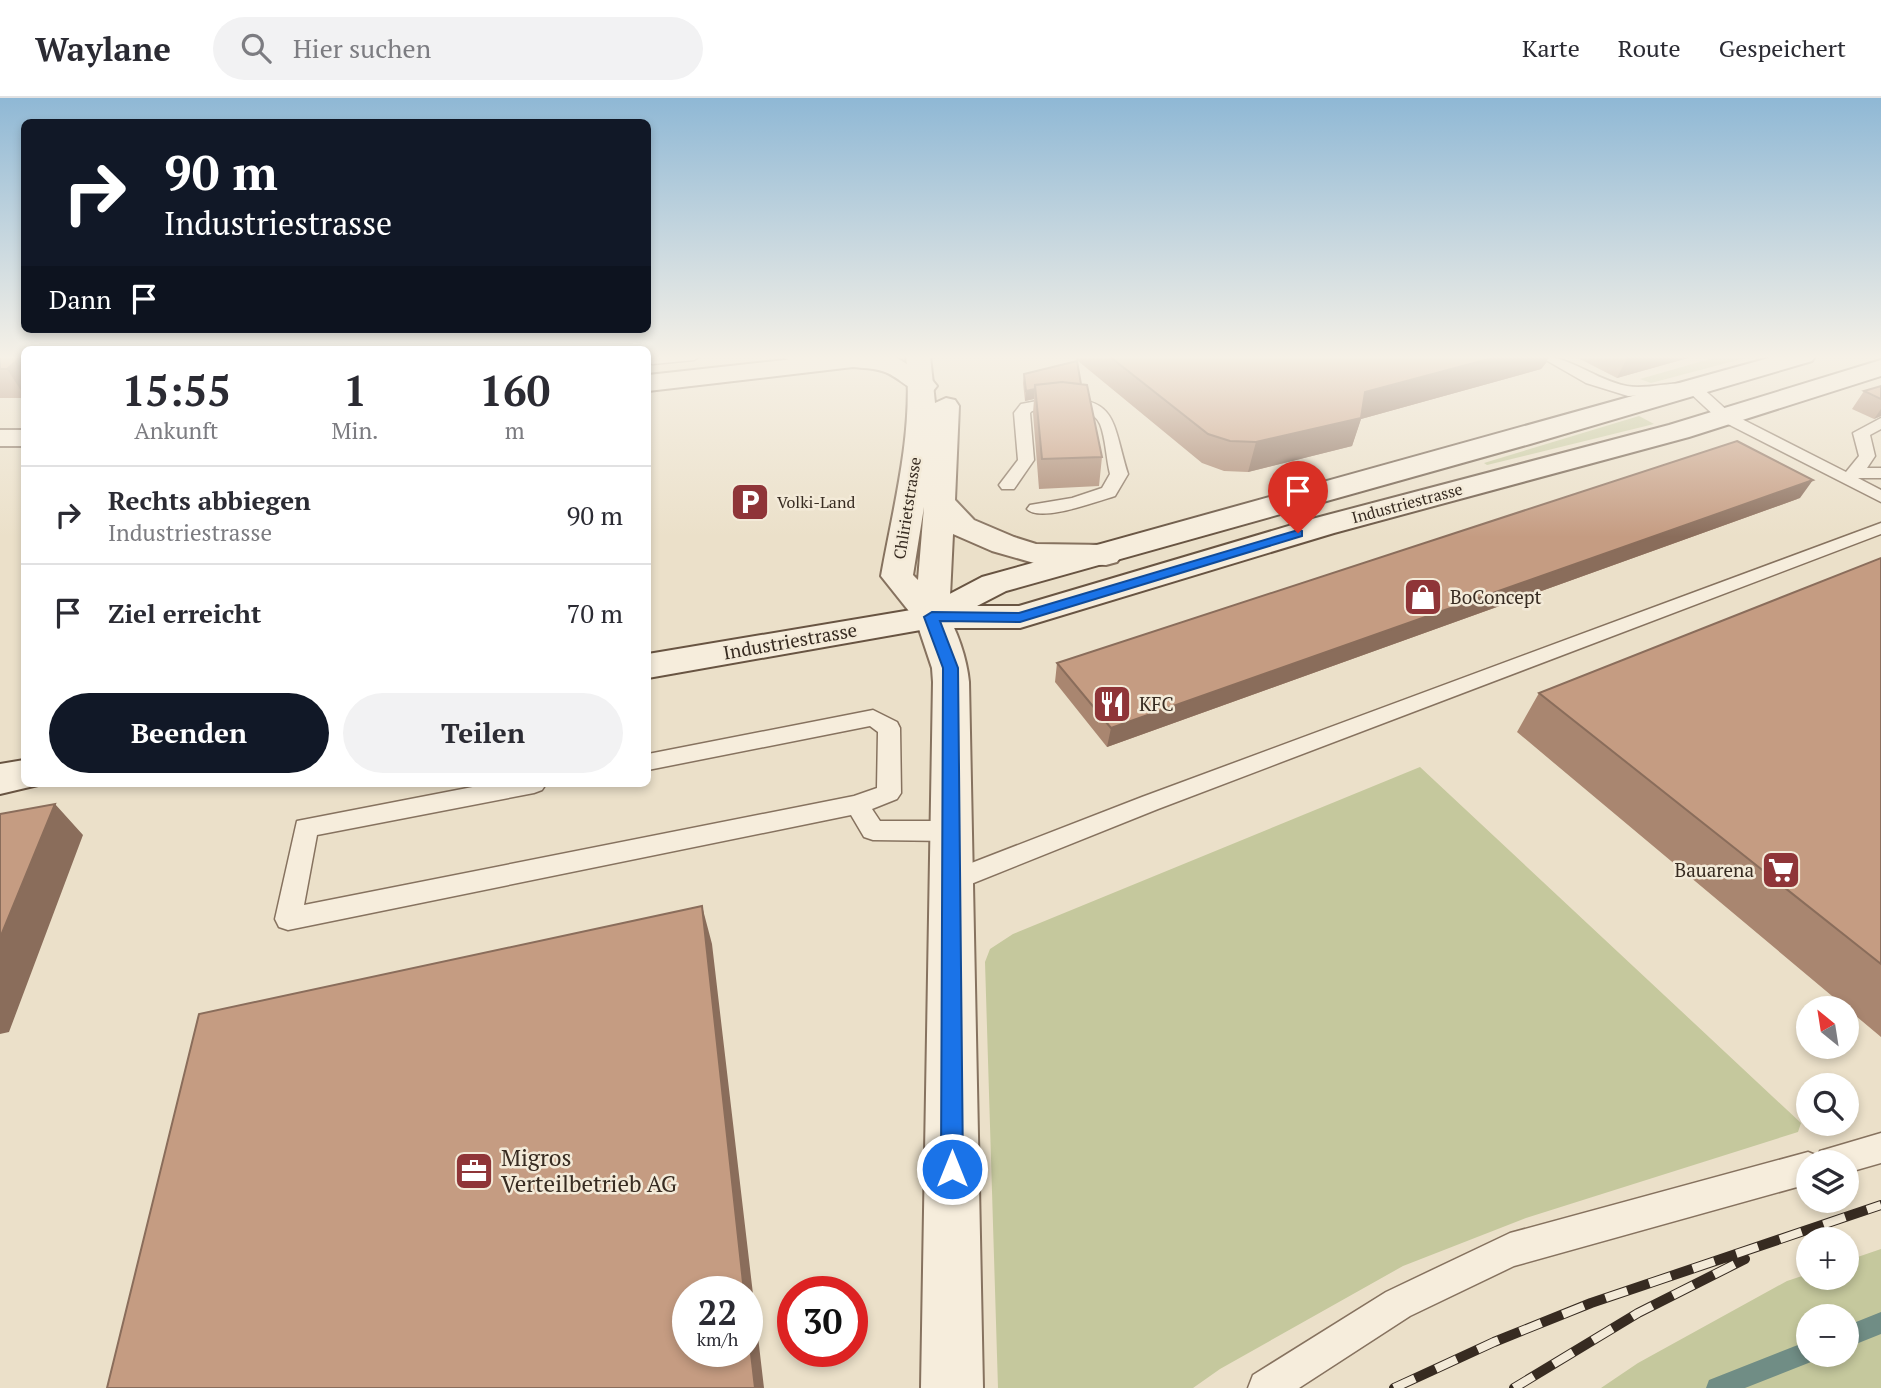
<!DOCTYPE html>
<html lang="de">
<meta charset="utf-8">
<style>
:root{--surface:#fff;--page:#f2f2f3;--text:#2b2b33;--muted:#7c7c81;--line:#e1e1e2;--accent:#111827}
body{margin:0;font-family:"PT Serif",serif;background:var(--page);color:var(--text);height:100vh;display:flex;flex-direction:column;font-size:26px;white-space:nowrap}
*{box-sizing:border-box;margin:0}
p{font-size:23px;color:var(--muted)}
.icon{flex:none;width:38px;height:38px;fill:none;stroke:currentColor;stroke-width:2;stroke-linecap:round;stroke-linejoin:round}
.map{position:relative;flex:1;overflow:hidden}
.side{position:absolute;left:21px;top:248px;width:630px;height:441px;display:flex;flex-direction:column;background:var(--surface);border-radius:10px;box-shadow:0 4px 10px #0003}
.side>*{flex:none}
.top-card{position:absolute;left:21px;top:21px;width:630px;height:214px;border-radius:10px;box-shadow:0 4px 10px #0003;background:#111827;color:#fff;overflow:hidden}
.needle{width:46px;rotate:330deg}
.fabs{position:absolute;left:1796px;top:898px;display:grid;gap:14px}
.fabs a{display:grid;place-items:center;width:63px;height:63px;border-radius:50%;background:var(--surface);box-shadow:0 4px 10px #0003;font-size:35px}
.speed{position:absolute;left:672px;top:1178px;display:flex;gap:14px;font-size:35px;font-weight:700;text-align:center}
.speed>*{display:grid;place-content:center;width:91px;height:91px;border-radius:50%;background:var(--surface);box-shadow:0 4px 10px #0003;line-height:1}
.speed small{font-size:18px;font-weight:400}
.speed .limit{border:10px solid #d22;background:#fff;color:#111}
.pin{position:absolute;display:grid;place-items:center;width:60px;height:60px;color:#fff;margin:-72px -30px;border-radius:50% 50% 50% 0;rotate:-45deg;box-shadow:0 0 7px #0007}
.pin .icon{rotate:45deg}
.me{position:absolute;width:77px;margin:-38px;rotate:0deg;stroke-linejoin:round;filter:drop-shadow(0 0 5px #0008)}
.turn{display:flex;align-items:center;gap:24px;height:147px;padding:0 28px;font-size:32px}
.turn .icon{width:91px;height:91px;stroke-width:2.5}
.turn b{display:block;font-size:49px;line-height:60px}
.then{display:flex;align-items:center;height:66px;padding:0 28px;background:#0003;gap:14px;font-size:26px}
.eta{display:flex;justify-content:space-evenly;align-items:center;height:119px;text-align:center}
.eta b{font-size:42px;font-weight:700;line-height:49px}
.action{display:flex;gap:14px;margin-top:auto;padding:14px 28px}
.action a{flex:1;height:80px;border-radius:42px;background:var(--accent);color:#fff;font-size:28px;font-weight:700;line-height:80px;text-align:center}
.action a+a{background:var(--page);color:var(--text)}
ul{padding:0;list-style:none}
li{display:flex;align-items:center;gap:21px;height:98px;padding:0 28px;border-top:2px solid var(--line)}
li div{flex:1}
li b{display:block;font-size:26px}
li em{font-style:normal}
header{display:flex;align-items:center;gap:42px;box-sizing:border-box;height:98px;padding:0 35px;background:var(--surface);border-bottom:2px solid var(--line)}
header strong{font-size:33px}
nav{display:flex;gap:38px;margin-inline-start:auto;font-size:24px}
.search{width:490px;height:63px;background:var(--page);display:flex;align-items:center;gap:18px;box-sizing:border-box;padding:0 24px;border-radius:38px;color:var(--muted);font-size:26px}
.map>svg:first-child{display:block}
.green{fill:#c5c89d;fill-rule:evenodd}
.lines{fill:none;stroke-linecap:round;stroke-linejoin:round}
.stream{fill:#708d85;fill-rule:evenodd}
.service-casing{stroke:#86725f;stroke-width:3}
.minor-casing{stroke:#86725f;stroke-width:4}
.tertiary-casing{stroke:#86725f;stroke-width:4}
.secondary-casing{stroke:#685442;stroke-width:4}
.service{fill:#f6eddc;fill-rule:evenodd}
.minor{fill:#f6eddc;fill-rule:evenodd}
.tertiary{fill:#f6eddc;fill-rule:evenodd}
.secondary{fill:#f6eddc;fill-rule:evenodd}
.rail-casing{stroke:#372b21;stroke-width:10}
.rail{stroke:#f3ead8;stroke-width:8;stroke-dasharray:23;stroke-linecap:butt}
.wall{fill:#a98670}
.shaded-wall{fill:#8a6d5b}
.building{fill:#c59c82;stroke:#8a6d5b;stroke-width:2}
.route{fill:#1a73e8;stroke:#114b97;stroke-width:2}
.labels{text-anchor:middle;stroke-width:5;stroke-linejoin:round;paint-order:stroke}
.far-poi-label{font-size:16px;fill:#372b21;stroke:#f3ead8;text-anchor:start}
.far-street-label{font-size:16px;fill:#372b21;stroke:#f3ead8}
.poi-label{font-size:19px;fill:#372b21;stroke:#f3ead8;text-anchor:start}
.street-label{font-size:19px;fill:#372b21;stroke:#f3ead8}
.near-poi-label{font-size:23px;fill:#372b21;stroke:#f3ead8;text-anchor:start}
</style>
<header>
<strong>Waylane</strong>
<div class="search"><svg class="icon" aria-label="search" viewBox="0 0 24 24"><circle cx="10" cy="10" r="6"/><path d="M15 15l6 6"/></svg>Hier suchen</div>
<nav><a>Karte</a><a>Route</a><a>Gespeichert</a></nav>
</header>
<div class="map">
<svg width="1881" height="1290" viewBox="0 0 1881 1290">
<rect width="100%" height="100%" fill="#ebe0c9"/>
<!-- green -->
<path class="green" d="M 1720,258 L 1753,258 L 1651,285 L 1640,281 Z
M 1639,318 L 1654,326 L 1487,367 L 1484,365 Z
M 1420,669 L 1801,1025 L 1798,1034 L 1526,1120 L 1403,1168 L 1220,1271 L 1193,1290 L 998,1290 L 985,864 L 990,851 L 1013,836 Z
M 1881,1151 L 1881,1290 L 1601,1290 L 1638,1265 L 1787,1183 L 1808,1176 L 1808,1180 L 1846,1180 L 1846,1163 ZM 1808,1218 L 1846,1218 L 1846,1256 L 1808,1256 Z"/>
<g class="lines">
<!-- stream -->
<path class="stream" d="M 1881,1214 L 1881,1236 L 1846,1250 L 1846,1228 Z
M 1808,1243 L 1808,1256 L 1818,1256 L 1816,1262 L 1745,1290 L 1706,1290 L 1709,1282 Z"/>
<!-- service casing -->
<g class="service-casing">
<path id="service" d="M 651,258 L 701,258 L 694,262 L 653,266 L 648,265 L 648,259 Z
M 784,258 L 808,258 L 827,263 L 829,266 L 822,270 L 786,261 Z
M 1539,258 C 1571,258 1595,282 1627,288 C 1650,292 1676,281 1699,287 L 1730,315 L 1846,374 L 1859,358 L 1853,335 L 1881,320 L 1881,331 L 1870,337 L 1875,358 L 1867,370 L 1881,370 L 1881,380 L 1858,380 L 1881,392 L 1881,404 L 1718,321 L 1690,295 L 1628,298 L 1586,285 Z
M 1048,301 C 1119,297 1111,321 1128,376 L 1115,398 C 1098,403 1040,425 1027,411 L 1030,407 L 1072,400 L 1102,390 L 1110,376 C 1106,360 1106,341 1100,326 C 1089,303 1052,309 1032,313 L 1030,315 L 1034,362 L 1014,391 L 1002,391 L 999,387 L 1018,362 L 1014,315 L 1021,306 Z
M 1881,425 L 1881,436 L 1158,711 L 961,790 L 952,793 L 943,790 L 939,783 L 943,776 L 1142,699 Z
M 873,612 L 897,624 L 900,630 L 901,695 L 897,701 L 872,711 L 880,723 L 952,723 L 961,726 L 964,733 L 961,740 L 952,743 L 873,742 L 864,739 L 851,717 L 288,832 L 279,829 L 275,821 L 297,723 L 488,686 L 546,686 L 542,692 L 534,695 L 317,737 L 304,807 L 854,698 L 877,690 L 878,634 L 870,628 L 648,672 L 648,656 Z
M 1881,1035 L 1881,1065 L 1846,1075 L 1846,1064 L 1808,1064 L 1808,1086 L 1514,1168 L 1410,1218 L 1299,1290 L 1248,1290 L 1253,1277 L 1386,1194 L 1510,1135 L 1808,1054 L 1818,1058 L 1820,1053 Z"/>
</g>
<!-- minor casing -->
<g class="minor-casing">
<path id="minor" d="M 822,258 L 890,258 L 899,261 L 933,283 L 937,288 L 933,293 C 911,299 901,278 882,273 C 873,270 862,270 853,269 L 648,293 L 648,277 Z
M 0,332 L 24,332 L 24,348 L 0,348 Z
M 932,508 L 944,511 C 957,531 967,561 969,584 L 983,1290 L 921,1290 L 933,584 L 932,570 L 915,519 L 920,511 Z"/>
</g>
<!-- tertiary casing -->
<g class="tertiary-casing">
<path id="tertiary" d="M 906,258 L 930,258 L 935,305 L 946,300 L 955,302 L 959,308 L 955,402 L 974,422 L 1014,439 L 1036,446 L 1106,447 L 1117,450 L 1122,457 L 1117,464 L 1106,467 L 1034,465 L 992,453 L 953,436 L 949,519 L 944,527 L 932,530 L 920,527 L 881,478 C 894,405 914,333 906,258 ZM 924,409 L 918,482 L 913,477 Z"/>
</g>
<!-- secondary casing -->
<g class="secondary-casing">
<path id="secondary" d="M 1776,258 L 1815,258 L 1812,263 L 1530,346 L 1006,493 L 977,508 L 1019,508 L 1312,421 L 1669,327 L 1881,262 L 1881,278 L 1689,339 L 1334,435 L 1020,530 L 932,530 L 648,580 L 648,556 L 923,510 L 982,479 Z
M 24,662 L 24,686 L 38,687 L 0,696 L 0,666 Z"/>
</g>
<!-- service -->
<use href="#service" class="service"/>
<!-- minor -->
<use href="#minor" class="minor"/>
<!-- tertiary -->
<use href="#tertiary" class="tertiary"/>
<!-- secondary -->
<use href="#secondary" class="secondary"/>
<!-- rail casing -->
<g class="rail-casing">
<path id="rail" d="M 1394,1290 L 1494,1244 L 1591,1205 L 1881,1107
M 1514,1290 L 1638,1215 L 1745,1161"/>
</g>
<!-- rail -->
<use href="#rail" class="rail"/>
</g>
<!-- wall -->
<path class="wall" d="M 0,258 L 24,258 L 24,300 L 0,300 Z
M 1072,258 L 1549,258 L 1546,265 L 1541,271 L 1361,321 L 1352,348 L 1248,374 L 1224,373 L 1202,365 Z
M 1574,258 L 1695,258 L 1617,280 Z
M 1024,276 L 1081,286 L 1102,359 L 1099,388 L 1039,391 L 1033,315 L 1034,301 L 1025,303 L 1023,285 Z
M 1881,288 L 1881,318 L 1874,321 L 1852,311 L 1864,293 Z
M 1800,400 L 1107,649 L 1055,584 L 1057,565 Z
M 1881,460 L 1881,939 L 1517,634 L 1539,595 Z"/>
<!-- shaded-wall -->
<path class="shaded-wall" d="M 22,258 L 24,258 L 24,297 L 7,271 Z
M 1500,258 L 1549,258 L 1546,265 L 1541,271 L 1361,321 L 1352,348 L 1248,374 L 1256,344 L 1365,294 Z
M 1628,258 L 1695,258 L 1617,280 Z
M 1035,291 L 1034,301 L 1025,303 L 1026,293 Z
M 1881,311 L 1881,318 L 1874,321 Z
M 1813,382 L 1800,400 L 1107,649 L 1111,630 Z
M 55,706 L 83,737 L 9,934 L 0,936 L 0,840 Z
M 702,808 L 712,846 L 764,1290 L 755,1290 L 747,1221 L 747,1194 L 744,1194 Z"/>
<!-- building -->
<path class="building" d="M 0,258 L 22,258 L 7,271 L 0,271 Z
M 1109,258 L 1500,258 L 1365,294 L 1361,320 L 1256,344 L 1230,343 L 1208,336 Z
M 1077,263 L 1081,286 L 1062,284 L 1035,287 L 1035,291 L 1026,293 L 1024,276 Z
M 1062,284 L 1087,287 L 1102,359 L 1042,361 L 1035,287 Z
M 1881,288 L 1881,301 L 1864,293 Z
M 1737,343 L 1813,382 L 1111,630 L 1057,565 Z
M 1881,460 L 1881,866 L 1539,595 Z
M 55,706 L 0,840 L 0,716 Z
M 702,808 L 744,1194 L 688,1194 L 688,1253 L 747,1253 L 747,1221 L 755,1290 L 107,1290 L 199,916 Z"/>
<!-- sky -->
<linearGradient id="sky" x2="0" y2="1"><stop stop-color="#8fb8d5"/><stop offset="0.59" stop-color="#f6f1e7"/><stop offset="1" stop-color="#f6f1e7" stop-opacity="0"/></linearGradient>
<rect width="1881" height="439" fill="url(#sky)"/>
<!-- route -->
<path class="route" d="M 1298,432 L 1302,433 L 1302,438 L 1020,524 L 940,523 L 958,570 L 963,1071 L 960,1078 L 952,1082 L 944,1078 L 941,1071 L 943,570 L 924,519 L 932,514 L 1019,515 Z"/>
<!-- icons -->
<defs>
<g id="parking-square" transform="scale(2.0125)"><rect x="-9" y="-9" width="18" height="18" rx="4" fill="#8f3538" stroke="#f3ead8"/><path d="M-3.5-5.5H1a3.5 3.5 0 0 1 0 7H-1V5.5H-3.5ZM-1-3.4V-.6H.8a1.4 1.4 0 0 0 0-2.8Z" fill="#fff"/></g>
<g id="shop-square" transform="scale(2.0125)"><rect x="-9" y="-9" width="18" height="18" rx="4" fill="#8f3538" stroke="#f3ead8"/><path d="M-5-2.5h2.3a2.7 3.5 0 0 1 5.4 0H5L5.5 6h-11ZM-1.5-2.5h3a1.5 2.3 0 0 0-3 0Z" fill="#fff"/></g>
<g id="restaurant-square" transform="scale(2.0125)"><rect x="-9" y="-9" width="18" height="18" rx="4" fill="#8f3538" stroke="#f3ead8"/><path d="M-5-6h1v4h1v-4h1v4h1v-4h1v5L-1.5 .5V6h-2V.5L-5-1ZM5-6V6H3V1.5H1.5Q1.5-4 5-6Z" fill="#fff"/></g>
<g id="supermarket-square" transform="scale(2.0125)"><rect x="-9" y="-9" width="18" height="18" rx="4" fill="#8f3538" stroke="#f3ead8"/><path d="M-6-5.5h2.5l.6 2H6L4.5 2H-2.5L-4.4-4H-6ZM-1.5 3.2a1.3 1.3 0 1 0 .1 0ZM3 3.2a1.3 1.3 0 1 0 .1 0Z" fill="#fff"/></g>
<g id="office-square" transform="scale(2.0125)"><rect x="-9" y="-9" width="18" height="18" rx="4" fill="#8f3538" stroke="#f3ead8"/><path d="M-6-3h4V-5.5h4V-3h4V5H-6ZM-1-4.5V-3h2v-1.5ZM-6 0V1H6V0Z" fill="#fff"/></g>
</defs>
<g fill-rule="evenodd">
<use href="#parking-square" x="750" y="404"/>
<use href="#shop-square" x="1423" y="499"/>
<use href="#restaurant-square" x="1112" y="606"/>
<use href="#supermarket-square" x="1781" y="772"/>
<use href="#office-square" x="474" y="1073"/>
</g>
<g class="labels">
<!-- far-poi labels -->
<g class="far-poi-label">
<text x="777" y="410">Volki-Land</text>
</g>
<!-- far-street labels -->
<g class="far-street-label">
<text transform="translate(1407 405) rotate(-15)" y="6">Industriestrasse</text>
<text transform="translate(907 410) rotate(-81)" y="6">Chlirietstrasse</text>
</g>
<!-- poi labels -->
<g class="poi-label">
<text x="1450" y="506">BoConcept</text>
<text x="1139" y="613">KFC</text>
<text x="1754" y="779" text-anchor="end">Bauarena</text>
</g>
<!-- street labels -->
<g class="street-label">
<text transform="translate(790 543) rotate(-10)" y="7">Industriestrasse</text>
</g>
<!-- near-poi labels -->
<g class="near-poi-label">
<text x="501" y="1068">Migros<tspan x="501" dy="26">Verteilbetrieb AG</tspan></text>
</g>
</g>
</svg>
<div class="fabs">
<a><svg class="needle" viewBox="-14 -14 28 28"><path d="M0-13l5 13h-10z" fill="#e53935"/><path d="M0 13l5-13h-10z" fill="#7c7c81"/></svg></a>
<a><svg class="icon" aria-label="search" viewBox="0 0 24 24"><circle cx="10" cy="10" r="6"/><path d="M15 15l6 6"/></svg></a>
<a><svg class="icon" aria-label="layers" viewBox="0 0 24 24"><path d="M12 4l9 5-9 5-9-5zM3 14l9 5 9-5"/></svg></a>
<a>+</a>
<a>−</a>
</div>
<div class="speed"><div>22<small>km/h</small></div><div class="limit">30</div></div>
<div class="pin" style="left:1298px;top:435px;background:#d93025"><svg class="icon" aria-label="arrive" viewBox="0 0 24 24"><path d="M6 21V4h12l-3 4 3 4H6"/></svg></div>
<svg class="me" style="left:952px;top:1071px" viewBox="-20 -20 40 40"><circle r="17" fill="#1a73e8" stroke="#fff" stroke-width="3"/><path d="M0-11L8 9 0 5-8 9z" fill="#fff"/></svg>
<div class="top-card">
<div class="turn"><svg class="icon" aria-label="right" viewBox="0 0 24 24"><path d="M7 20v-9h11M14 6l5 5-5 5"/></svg><div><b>90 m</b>Industriestrasse</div></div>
<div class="then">Dann<svg class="icon" aria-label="arrive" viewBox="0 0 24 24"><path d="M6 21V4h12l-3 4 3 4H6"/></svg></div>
</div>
<section class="side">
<div class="eta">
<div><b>15:55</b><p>Ankunft</p></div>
<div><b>1</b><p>Min.</p></div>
<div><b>160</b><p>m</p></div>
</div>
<ul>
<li><svg class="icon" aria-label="right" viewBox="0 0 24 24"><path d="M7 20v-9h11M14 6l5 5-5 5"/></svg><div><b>Rechts abbiegen</b><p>Industriestrasse</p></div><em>90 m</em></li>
<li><svg class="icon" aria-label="arrive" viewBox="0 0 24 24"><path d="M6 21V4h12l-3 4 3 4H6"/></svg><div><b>Ziel erreicht</b></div><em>70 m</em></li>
</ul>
<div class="action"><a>Beenden</a><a>Teilen</a></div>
</section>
</div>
